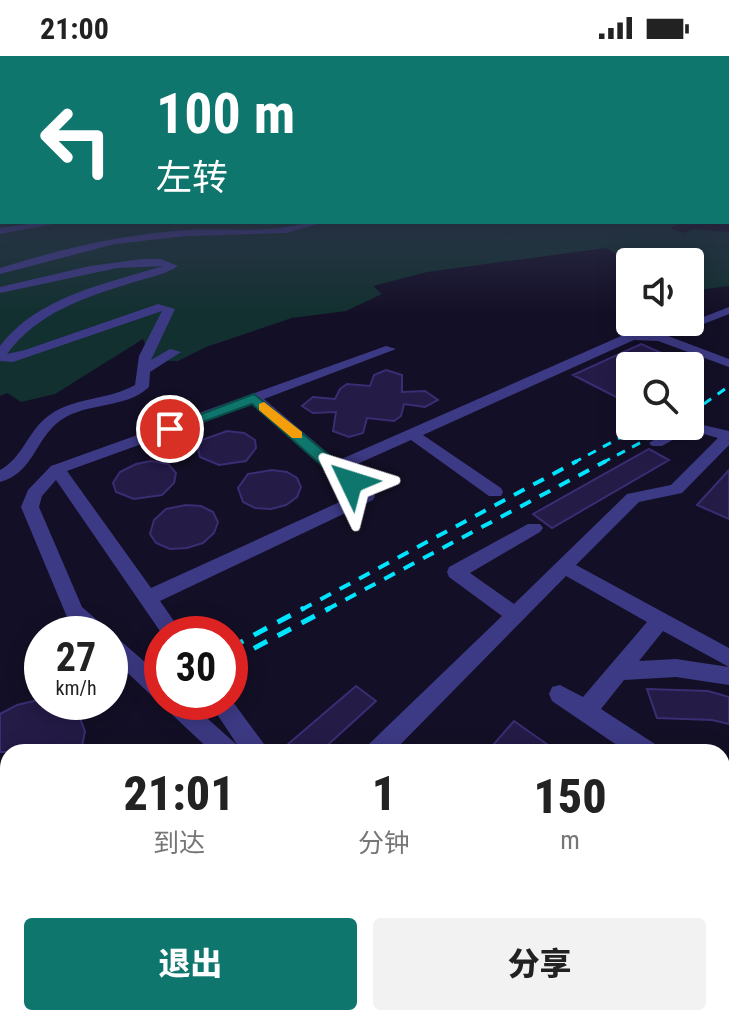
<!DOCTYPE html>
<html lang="zh">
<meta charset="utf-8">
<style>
:root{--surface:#fff;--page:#f2f2f2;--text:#222;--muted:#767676;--accent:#0f766e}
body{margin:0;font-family:"Roboto Condensed","Noto Sans SC",sans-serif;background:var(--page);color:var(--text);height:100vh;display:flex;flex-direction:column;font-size:30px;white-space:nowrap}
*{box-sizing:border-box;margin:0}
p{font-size:26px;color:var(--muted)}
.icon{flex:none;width:44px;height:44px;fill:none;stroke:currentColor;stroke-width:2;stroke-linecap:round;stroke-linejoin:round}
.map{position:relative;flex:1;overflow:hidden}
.side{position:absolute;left:0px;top:688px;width:730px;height:282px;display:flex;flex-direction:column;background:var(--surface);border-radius:24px 24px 0 0;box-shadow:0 4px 20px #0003}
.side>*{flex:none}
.guide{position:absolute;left:0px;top:0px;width:730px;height:168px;box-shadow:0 4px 20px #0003;background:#0f766e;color:#fff;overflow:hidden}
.fabs{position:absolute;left:616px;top:192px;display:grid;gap:16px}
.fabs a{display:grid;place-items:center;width:88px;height:88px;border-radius:8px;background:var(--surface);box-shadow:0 4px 20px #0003;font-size:40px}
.speed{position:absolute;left:24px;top:560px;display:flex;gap:16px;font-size:40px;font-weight:700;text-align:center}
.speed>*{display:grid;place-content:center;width:104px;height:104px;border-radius:50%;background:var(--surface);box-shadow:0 4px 20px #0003;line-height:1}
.speed small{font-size:20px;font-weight:400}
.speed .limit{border:12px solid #d22;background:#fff;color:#111}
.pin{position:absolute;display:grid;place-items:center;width:68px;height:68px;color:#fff;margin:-34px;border:4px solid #fff;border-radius:50%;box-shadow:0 2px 8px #0007}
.me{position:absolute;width:88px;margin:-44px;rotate:311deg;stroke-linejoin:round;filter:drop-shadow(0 0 6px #0008)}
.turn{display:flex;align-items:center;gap:28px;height:168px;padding:0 24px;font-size:36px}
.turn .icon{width:104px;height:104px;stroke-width:2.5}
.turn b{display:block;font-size:56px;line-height:68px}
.eta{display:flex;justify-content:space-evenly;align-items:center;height:136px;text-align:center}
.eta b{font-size:48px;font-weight:800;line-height:56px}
.cta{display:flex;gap:16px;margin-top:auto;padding:16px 24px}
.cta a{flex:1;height:92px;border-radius:8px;background:var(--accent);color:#fff;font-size:32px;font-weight:800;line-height:92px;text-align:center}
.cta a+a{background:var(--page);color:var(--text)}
.status{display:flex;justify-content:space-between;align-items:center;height:56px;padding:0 40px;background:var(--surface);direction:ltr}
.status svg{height:22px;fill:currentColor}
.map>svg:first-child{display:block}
.green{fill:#12302f}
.building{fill:#241b47;stroke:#3b2d73;stroke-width:2}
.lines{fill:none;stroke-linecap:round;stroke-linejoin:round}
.minor{fill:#3d3a85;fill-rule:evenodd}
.rail-far2{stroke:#00e5ff;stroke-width:3;stroke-dasharray:9 8;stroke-linecap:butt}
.rail-far1{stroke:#00e5ff;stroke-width:4;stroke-dasharray:12 10;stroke-linecap:butt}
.rail{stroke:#00e5ff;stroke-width:5;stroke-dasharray:15 12;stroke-linecap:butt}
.route{fill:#0f766e;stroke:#0a4d48;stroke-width:2}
.slow{fill:#f59e0b}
</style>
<div class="status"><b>21:00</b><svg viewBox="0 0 49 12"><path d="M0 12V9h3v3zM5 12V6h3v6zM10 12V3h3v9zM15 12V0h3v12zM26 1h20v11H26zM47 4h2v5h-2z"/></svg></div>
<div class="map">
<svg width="729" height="969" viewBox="0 0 729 969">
<rect width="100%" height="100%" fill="#130f26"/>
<!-- green -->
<path class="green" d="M 0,123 L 2,166 L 683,166 L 670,172 L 684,177 L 693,173 L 729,176 L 729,230 L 690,235 L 690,206 L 631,206 L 606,192 L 427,216 L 373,230 L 382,238 L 346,255 L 292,262 L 206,291 L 178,305 L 151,304 L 143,283 L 55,338 L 21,346 L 7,337 L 0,340 Z"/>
<!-- building -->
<path class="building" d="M 641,288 L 691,310 L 630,310 L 630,348 L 573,319 Z
M 386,314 L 402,319 L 402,336 L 425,335 L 438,344 L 425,351 L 404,348 L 401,360 L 394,365 L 367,362 L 363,377 L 349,381 L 333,375 L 336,356 L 313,357 L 302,350 L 313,341 L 335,343 L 340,333 L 347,328 L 370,330 L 374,319 Z
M 227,375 L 244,377 L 255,384 L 256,392 L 246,405 L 219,409 L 200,401 L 198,393 L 202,384 Z
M 649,393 L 669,404 L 552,472 L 533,458 Z
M 151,405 L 168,408 L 176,417 L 174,427 L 162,439 L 134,443 L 116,436 L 113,427 L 120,416 L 136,408 Z
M 272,414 L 287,416 L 297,422 L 301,431 L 297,441 L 286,449 L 271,453 L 255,452 L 243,446 L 238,432 L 248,418 Z
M 729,414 L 729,463 L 697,449 Z
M 186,449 L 201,450 L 213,456 L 218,466 L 214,477 L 203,487 L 187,492 L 170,493 L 156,487 L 150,478 L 154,464 L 166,453 Z
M 356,630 L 376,645 L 320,696 L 295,696 L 287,689 Z
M 647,633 L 708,635 L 729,641 L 729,668 L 712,664 L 657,662 Z
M 42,643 L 42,646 L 63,646 L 77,655 L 85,675 L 81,696 L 0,696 L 0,658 L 17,649 Z
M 514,665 L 558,696 L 487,696 Z"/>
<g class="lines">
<!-- minor -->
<path class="minor" d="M 0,132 L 2,132 L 2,136 L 0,136 Z
M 41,166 L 64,166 L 0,178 L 0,172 Z
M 309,166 L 324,166 L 286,177 L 186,180 L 115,188 L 0,218 L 0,212 C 61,193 123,178 187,174 C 228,172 270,178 309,166 Z
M 142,203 L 161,203 L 178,210 C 165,219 146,222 131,227 C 85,241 37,257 7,298 L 25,294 L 158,248 L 175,253 L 151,304 L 170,293 L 181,296 L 150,316 L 149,331 C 126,353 87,346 61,364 C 35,382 34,417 0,426 L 0,414 C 24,401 28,373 51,358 C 76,341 109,344 135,329 L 139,300 L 162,255 L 13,306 L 0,305 L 0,290 C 38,240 106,228 163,210 L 117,212 L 0,237 L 0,231 L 90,210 Z
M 729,251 L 729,258 L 678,278 L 668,275 Z
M 628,277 L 660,277 L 729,303 L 729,311 L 658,285 L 634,284 L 423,379 L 501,432 L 503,436 L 501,440 L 489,440 L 411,384 L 346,413 L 373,436 L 375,440 L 373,444 L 160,545 L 183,578 L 162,578 L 56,424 L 42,440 L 39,451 L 82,551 L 162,621 L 162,644 L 154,642 L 110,600 L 110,578 L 87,578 L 67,561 L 21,451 L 28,434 L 51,410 L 386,290 L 396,293 L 264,343 L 337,405 ZM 252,348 L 355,439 L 151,532 L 67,415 Z
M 690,366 L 729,375 L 729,389 L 682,437 L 639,446 L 576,509 L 729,592 L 729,611 L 663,575 L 639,605 L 676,603 L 729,611 L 729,629 L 676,621 L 624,624 L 601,653 L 655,688 L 659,696 L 627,696 L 552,645 L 549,638 L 552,631 L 560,629 L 583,641 L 647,566 L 566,520 L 393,696 L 365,696 L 369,688 L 502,560 L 449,521 L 447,516 L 449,511 L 528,468 L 540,468 L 543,472 L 540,476 L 470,517 L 514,548 L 627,438 L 671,429 L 718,382 L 690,374 L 662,390 L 652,390 L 649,387 L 676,370 L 690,370 Z
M 230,642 L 264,688 L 268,696 L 242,696 L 209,646 L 230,646 Z
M 163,646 L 189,646 L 236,688 L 240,696 L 212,696 L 166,653 Z
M 722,734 L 729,737 L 729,762 L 722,759 Z
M 489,962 L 525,962 L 528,969 L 492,969 Z"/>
<!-- rail-far2 -->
<path class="rail-far2" d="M 690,358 L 729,330
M 573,407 L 642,370
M 602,407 L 672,370"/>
<!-- rail-far1 -->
<path class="rail-far1" d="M 301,554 L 577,405
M 326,554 L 606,405"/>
<!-- rail -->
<path class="rail" d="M 230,592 L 304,552
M 230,605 L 330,552"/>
</g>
<!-- sky -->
<linearGradient id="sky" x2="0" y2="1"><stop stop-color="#0a0815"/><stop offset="0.47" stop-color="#333752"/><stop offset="1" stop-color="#333752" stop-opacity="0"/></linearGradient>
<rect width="729" height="259" fill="url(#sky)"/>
<!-- route -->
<path class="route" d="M 254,338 L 357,422 L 359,426 L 357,430 L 345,430 L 252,348 L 175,376 L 164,376 L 162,373 Z"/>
<!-- slow -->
<path class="slow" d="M 264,346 L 302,376 L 302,382 L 292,382 L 259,354 L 259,348 Z"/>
</svg>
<div class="fabs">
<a><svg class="icon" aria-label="sound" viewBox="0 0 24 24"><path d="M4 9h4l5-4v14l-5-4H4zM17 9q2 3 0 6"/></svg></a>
<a><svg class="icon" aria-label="search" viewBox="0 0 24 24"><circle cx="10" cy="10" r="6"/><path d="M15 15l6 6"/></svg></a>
</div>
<div class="speed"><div>27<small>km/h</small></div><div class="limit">30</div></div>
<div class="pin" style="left:170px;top:373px;background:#d93025"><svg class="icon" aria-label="arrive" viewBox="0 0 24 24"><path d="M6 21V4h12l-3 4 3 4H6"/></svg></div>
<svg class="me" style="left:351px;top:426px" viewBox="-20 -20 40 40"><path d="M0-17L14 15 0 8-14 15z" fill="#0f766e" stroke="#fff" stroke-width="4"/></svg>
<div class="guide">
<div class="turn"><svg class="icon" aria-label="left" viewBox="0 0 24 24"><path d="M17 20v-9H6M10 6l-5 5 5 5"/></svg><div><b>100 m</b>左转</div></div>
</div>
<section class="side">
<div class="eta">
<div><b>21:01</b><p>到达</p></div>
<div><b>1</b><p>分钟</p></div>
<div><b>150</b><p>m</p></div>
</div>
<div class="cta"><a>退出</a><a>分享</a></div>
</section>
</div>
